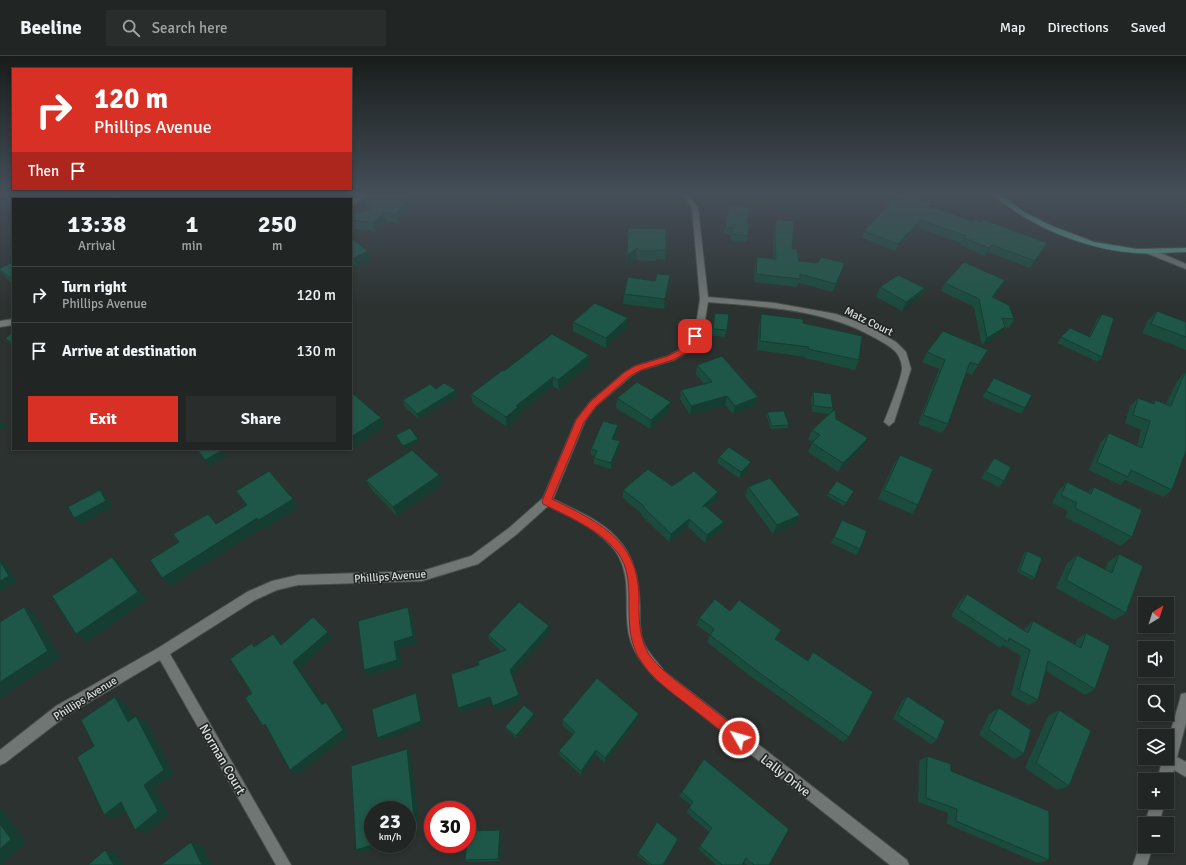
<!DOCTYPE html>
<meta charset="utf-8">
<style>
:root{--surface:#212624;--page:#292e2c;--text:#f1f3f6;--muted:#a2a5a6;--line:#3e4341;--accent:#d93025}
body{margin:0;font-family:Signika,sans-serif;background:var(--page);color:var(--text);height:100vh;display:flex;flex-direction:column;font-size:15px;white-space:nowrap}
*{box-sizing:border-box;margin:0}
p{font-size:13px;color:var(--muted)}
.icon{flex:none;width:22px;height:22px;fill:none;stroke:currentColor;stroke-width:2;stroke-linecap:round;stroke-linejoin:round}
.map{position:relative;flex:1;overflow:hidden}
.sheet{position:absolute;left:12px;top:142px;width:340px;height:252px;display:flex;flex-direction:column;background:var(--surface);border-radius:0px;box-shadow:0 2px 6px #0003,0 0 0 1px var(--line)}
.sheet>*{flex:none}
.top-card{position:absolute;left:12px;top:12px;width:340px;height:122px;border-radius:0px;box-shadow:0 2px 6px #0003,0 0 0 1px var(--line);background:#d93025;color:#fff;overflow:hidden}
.needle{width:26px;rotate:38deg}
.controls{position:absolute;left:1138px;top:541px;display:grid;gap:8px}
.controls a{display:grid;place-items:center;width:36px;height:36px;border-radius:0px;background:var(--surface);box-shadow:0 2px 6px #0003,0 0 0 1px var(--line);font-size:20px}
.speed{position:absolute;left:364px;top:745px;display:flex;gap:8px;font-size:20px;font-weight:700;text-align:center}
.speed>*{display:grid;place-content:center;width:52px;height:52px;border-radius:50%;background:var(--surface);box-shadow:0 2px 6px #0003,0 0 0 1px var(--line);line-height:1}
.speed small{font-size:10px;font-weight:400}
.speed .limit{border:6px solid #d22;background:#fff;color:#111}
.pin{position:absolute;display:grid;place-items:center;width:34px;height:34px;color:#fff;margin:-17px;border-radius:8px;box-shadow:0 2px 6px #0006}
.me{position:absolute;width:44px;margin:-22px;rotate:308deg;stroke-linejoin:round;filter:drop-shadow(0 0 3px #0008)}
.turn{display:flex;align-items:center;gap:14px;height:84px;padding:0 16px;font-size:18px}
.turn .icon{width:52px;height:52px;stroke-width:2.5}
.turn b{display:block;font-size:28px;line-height:34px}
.then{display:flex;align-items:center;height:38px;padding:0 16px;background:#0003;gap:8px;font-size:15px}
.eta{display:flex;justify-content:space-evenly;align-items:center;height:68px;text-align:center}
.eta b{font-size:24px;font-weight:700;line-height:28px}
.cta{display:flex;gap:8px;margin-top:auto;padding:8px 16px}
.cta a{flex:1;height:46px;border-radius:0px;background:var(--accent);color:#fff;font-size:16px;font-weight:700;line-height:46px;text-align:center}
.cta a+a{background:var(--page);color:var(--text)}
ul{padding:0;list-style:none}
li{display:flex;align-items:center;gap:12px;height:56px;padding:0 16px;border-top:1px solid var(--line)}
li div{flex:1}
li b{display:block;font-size:15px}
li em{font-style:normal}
header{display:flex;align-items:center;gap:24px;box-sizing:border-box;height:56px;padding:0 20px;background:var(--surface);border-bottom:1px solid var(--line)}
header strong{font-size:19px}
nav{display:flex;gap:22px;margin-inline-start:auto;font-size:14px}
.search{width:280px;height:36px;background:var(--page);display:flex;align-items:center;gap:10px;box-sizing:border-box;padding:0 14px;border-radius:0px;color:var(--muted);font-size:15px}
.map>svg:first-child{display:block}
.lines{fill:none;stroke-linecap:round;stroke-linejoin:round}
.minor-casing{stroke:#484d4b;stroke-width:2}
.major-casing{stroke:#484d4b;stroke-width:2}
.minor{fill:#707674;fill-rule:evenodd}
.major{fill:#539a87;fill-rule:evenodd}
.wall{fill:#1a4b3d}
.shaded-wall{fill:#153d32}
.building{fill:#1e5747;stroke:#153d32}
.route{fill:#d93025;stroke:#8d1f18}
.labels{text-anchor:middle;stroke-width:3.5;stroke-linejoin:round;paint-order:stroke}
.street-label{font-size:11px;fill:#dce0de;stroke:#222826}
.near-street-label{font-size:13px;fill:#dce0de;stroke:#222826}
</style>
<header>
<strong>Beeline</strong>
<div class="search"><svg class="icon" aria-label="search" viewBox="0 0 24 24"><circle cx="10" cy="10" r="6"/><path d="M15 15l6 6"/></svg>Search here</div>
<nav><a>Map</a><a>Directions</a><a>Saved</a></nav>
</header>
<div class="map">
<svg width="1186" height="809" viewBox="0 0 1186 809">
<rect width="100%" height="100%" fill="#2c3230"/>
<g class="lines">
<!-- minor casing -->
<g class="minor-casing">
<path id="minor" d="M 114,138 L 121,138 L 127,143 L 120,143 Z
M 360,138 L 367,138 L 351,151 L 351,145 Z
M 683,138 L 689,138 L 698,152 L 708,241 L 775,247 L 836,258 L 866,269 L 896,286 L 906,296 L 911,313 L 894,366 L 889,370 L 884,366 C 888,356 903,319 902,311 C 900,294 889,290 875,282 C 825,253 764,251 708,246 L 704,270 L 698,282 L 686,297 L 674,304 L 641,314 L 631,320 L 596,350 L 585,365 L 553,443 C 575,454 599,463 616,481 C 635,500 639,525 640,551 C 640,563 639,574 643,585 C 647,596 657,605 664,615 L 907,804 L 909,809 L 890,809 L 656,623 C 644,610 633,597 629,579 C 623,551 633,522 616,496 C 599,473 572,462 548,450 L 517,478 L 478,508 L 422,525 L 298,529 L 277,534 L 255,544 L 170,598 L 291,809 L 276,809 L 160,604 L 66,660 L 5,707 L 0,709 L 0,694 L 56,650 L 158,592 L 247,536 L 272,525 L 298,519 L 422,515 L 471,500 L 509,472 L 543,442 L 576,364 L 590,346 L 625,316 L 635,310 L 668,300 L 680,293 L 691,279 L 696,270 L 700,243 L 692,152 Z
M 1146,193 L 1152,193 L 1186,208 L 1186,213 L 1146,197 Z
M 13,263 L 13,269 L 0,271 L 0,265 Z
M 1186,637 L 1186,667 L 1177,701 L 1186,706 L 1186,721 L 1174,714 L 1169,729 L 1167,730 L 1167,724 L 1157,724 L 1163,702 L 1167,702 L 1167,688 L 1180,643 L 1181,638 Z
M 1151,746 L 1165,746 L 1159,768 L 1145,768 Z
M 1145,783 L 1145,790 L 1153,790 L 1147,809 L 1133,809 L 1141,785 Z"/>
</g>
<!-- major casing -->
<g class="major-casing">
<path id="major" d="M 992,138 L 999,138 L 1024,156 L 1052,170 L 1094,186 L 1137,193 L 1186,192 L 1186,196 C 1170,196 1153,198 1137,197 C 1092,194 1046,177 1009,151 C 1003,147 996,143 992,138 Z"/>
</g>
<!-- minor -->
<use href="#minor" class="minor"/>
<!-- major -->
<use href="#major" class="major"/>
</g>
<!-- wall -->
<path class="wall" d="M 20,138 L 82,138 L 90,143 L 26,143 Z
M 164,138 L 163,138 L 325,138 L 320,143 L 179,143 L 172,139 L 169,140 Z
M 371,138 L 423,138 L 416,144 L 398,167 L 386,165 L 376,176 L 351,172 L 351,159 L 367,154 L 366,152 L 363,143 Z
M 932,147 L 930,150 L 972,165 L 980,166 L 1047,187 L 1030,212 L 988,196 L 985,200 L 960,189 L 961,187 L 917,171 L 895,195 L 862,182 L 864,175 Z
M 729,149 L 747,166 L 748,180 L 746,186 L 731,185 L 731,179 L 723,178 Z
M 776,163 L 799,205 L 842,216 L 833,236 L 799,227 L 797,231 L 754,226 L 755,209 L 757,201 L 774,202 L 773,190 L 774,171 Z
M 628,172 L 666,194 L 665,204 L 656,203 L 656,205 L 638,204 L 636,202 L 626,209 Z
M 351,182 L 371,204 L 357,211 L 351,206 Z
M 13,206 L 13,228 L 6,222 L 0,215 L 0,212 Z
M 655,225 L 669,229 L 664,253 L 623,248 L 624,238 Z
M 945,227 L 1000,232 L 993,242 L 1014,263 L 1009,272 L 1004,271 L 999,279 L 982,290 L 974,251 L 941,235 Z
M 880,231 L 925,232 L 920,242 L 902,255 L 876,241 Z
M 1157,255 L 1186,266 L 1186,294 L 1142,277 L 1148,264 Z
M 715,257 L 727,274 L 725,281 L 711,279 Z
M 761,258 L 803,267 L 859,304 L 855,314 L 805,302 L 805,301 L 757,294 L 759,268 Z
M 1102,258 L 1102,301 L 1098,306 L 1057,287 L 1061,281 L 1089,281 L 1097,263 Z
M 573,266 L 627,272 L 606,292 L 573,275 Z
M 13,277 L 13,290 L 5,282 Z
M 988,294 L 972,319 L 966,316 L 948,368 L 942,377 L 918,368 L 939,313 L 922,306 L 927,296 Z
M 589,299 L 589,309 L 559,334 L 553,330 L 519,358 L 519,361 L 507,371 L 473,348 L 471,338 L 504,315 Z
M 697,309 L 758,341 L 755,350 L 733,358 L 725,349 L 690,359 L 680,343 L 681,334 L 704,328 L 696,318 Z
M 1185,316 L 1172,434 L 1163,441 L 1125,424 L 1120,429 L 1089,414 L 1101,386 L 1109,377 L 1137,390 L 1141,374 L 1125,367 L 1130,350 L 1138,342 L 1152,347 L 1155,344 L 1166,348 L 1177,325 Z
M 994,322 L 1025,352 L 1021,358 L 982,341 Z
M 436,333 L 457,340 L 418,363 L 404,350 L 403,344 Z
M 813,336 L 833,352 L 831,357 L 863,391 L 838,416 L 808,396 L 812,387 L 813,386 L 808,383 L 812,374 L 829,358 L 812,356 L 811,342 Z
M 617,342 L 669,356 L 650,373 L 616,352 Z
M 767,356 L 789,369 L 788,372 L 771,373 L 766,359 Z
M 618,369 L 618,375 L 615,384 L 619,391 L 611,413 L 594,408 L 594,400 L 591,399 L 591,393 Z
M 396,379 L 418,383 L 419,386 L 404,393 L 397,382 Z
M 900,399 L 918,449 L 912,458 L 878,443 L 894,408 Z
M 719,401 L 749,412 L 739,422 L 717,407 Z
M 994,402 L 1004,425 L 999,431 L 981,422 L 989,409 Z
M 366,424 L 442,428 L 397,460 L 371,433 Z
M 1067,426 L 1088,436 L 1094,431 L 1132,481 L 1121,490 L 1065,461 L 1068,455 L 1052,447 L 1058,435 Z
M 672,430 L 716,444 L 708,452 L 724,466 L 721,474 L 705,487 L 688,471 L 669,486 L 642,460 L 642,458 L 623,442 L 623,434 Z
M 748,431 L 796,468 L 773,478 L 745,440 Z
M 854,435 L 844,450 L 827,440 L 828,437 Z
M 842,464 L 860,493 L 856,499 L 831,487 Z
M 1027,495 L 1035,522 L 1032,524 L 1017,516 L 1024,497 Z
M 1119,498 L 1126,557 L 1114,564 L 1056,532 L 1067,507 L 1077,499 L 1105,514 L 1108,506 Z
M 967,538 L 1024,575 L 1025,572 L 1033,565 L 1075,589 L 1077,583 L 1086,577 L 1095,633 L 1085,639 L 1046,615 L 1038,644 L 1029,649 L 1011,639 L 1021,600 L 1003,589 L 1000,592 L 951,560 L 960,545 Z
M 730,555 L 781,574 L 776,583 L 807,605 L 813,596 L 849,681 L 843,686 L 750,620 L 707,586 L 710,579 L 697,569 L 699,562 Z
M 550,576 L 512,619 L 521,644 L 495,655 L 492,646 L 461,657 L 479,609 L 502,596 L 490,585 L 488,579 Z
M 907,640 L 937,684 L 931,688 L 893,663 L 902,645 Z
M 999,652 L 1024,698 L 1014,703 L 979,679 L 989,658 Z
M 1059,654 L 1069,730 L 1057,734 L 1025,712 L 1048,660 Z
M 535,660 L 516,682 L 506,673 L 505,671 Z
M 638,663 L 605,707 L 596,699 L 581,719 L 560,700 L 559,695 L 573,678 L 563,670 L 562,664 Z
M 927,700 L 951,715 L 1049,804 L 1038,807 L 947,768 L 948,757 L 918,746 L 919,705 Z
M 682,736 L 769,809 L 747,809 L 744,806 L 742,809 L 716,809 L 698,793 L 709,776 L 686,756 L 691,749 L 679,740 Z
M 502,777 L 500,805 L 468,806 L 465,804 Z
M 638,797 L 663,809 L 649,809 L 637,799 Z"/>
<!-- shaded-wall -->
<path class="shaded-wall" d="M 168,138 L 171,138 L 172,139 L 169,140 Z
M 315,138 L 325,138 L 320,143 L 309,143 Z
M 412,138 L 423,138 L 416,144 L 398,167 L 395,158 Z
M 383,156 L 386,165 L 376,176 L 374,167 Z
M 920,164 L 917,171 L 895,195 L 898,188 Z
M 992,189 L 988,196 L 985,200 L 989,192 Z
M 637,192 L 636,202 L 626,209 L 627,199 Z
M 368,195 L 371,204 L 357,211 L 354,202 Z
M 845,207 L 842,216 L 833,236 L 836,228 Z
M 670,219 L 669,229 L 664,253 L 665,243 Z
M 1005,224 L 1000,232 L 987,249 L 992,241 Z
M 925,232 L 920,242 L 902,255 L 906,246 Z
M 628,262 L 627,272 L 606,292 L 606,282 Z
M 1005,271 L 999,279 L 982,290 L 987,282 Z
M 589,299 L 589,309 L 559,334 L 558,324 Z
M 553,321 L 553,330 L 519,358 L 519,361 L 507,371 L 506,361 L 516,350 Z
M 456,334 L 457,340 L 418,363 L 417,358 Z
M 727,340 L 725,349 L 690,359 L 691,350 Z
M 758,341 L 755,350 L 733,358 L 735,350 Z
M 671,346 L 669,356 L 650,373 L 651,364 Z
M 381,362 L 385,371 L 353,392 L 351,387 L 351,381 Z
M 0,364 L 7,370 L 0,374 Z
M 618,369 L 618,375 L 612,389 L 612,383 Z
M 868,382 L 863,391 L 838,416 L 843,407 Z
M 418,383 L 419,386 L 404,393 L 403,390 Z
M 620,385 L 619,391 L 611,413 L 611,407 Z
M 223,394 L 227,400 L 209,410 L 205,404 Z
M 751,406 L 749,412 L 739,422 L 741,416 Z
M 439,419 L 442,428 L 397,460 L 393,451 Z
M 100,434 L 106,440 L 113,451 L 81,468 L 74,462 Z
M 718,436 L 716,444 L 700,459 L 702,451 Z
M 293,443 L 298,452 L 265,473 L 259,464 Z
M 800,459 L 796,468 L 773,478 L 777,469 Z
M 257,462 L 264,471 L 171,530 L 162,522 Z
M 689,463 L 688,471 L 669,486 L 671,478 Z
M 724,466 L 721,474 L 705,487 L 707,479 Z
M 112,501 L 122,509 L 147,544 L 87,586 L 76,578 Z
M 0,503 L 6,508 L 17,525 L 0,536 Z
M 24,551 L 36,558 L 60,602 L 0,642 L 0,626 Z
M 408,551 L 412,558 L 417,587 L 399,593 L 402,610 L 369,620 L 364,614 L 394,586 Z
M 549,570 L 550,576 L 512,620 L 510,614 Z
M 328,576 L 333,582 L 300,613 L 329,654 L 322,649 L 293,606 Z
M 273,578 L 280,585 L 288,596 L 281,589 Z
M 416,637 L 418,641 L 424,669 L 380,685 L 377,682 Z
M 519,639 L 521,644 L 495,655 L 493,650 Z
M 115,641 L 125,647 L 138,671 L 128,666 Z
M 490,641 L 492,646 L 461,657 L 458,652 Z
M 326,646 L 332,652 L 349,679 L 297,719 L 290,714 Z
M 534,658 L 535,660 L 516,682 L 516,680 Z
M 639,658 L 638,663 L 605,707 L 605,702 Z
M 136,660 L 146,665 L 174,718 L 154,733 L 169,759 L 146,777 L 135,774 L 144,729 Z
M 265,668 L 270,675 L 263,670 Z
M 407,693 L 411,698 L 419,765 L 407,769 Z
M 596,694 L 596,699 L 581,719 L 581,715 Z
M 121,746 L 132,750 L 115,763 L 104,759 Z
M 0,750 L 26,786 L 1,809 L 0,809 Z
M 500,774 L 502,777 L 500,805 L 498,803 Z
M 191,786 L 202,789 L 211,809 L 202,809 Z
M 375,788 L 387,788 L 387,789 L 362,797 L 356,794 Z
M 105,794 L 117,797 L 124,809 L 114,809 Z"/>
<!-- building -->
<path class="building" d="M 24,138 L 82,138 L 90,143 L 31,143 Z
M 179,138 L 315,138 L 309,143 L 189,143 Z
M 371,138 L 412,138 L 395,158 L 383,156 L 374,167 L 351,164 L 351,159 L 371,153 L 363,143 Z
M 899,138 L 904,138 L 932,147 L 929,150 L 972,165 L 974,163 L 980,166 L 983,163 L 1047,187 L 1035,205 L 992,189 L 989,192 L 964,182 L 966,180 L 920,164 L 898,188 L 864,175 Z
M 729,149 L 749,152 L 747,166 L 749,166 L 748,180 L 732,178 L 733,172 L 725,171 Z
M 776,163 L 794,165 L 792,193 L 797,193 L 799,205 L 818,207 L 821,201 L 845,207 L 836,228 L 800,218 L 800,223 L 756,218 L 757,201 L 776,203 L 775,182 Z
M 628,172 L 666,173 L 666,194 L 657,194 L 657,195 L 639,195 L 637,192 L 627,199 Z
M 351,182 L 368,195 L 354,202 L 351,199 Z
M 13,206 L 13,224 L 0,214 L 0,212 Z
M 964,206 L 1005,224 L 992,241 L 1009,249 L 1014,263 L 1002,262 L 1005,271 L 987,282 L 979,243 L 945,227 Z
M 657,218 L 670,219 L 665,243 L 624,238 L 628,221 L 655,225 Z
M 898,219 L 925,232 L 906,246 L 880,231 Z
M 595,247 L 628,262 L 606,282 L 573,266 Z
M 1157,255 L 1186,266 L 1186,281 L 1151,268 Z
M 715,257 L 729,258 L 727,274 L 713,273 Z
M 761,258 L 803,263 L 803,267 L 862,280 L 859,304 L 808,293 L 809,291 L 760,285 Z
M 1102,258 L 1114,262 L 1102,301 L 1061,281 L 1070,272 L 1090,281 Z
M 943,275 L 988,294 L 978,309 L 970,306 L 948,368 L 923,359 L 945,304 L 927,296 Z
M 13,277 L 13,288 L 5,282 Z
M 552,278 L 589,299 L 558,324 L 553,321 L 516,350 L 518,351 L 506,361 L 471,338 L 503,314 L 504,315 Z
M 722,300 L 758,341 L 735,350 L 727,340 L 691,350 L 681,334 L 712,326 L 697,309 Z
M 1185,316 L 1186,317 L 1186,395 L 1172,434 L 1131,414 L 1128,421 L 1097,406 L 1109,377 L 1142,392 L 1150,365 L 1133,359 L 1138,342 L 1154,348 L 1155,344 L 1171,350 Z
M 994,322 L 1032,339 L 1025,352 L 986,335 Z
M 637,326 L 671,346 L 651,364 L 617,342 Z
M 444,327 L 456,334 L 417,358 L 403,344 L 430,328 L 436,333 Z
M 351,336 L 381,362 L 351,381 Z
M 813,336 L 831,338 L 833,352 L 814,350 Z
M 835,353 L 836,363 L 868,382 L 843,407 L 812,387 L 820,379 L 812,374 Z
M 784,355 L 789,369 L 772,370 L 767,356 Z
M 603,365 L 618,369 L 612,383 L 620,385 L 611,407 L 594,402 L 597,395 L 591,393 Z
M 410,372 L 418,383 L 403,390 L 396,379 Z
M 729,391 L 751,406 L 741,416 L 719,401 Z
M 197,393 L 222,393 L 223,394 L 205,404 Z
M 412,394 L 439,419 L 393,451 L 366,424 Z
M 900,399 L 933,413 L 918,449 L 884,434 Z
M 994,402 L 1011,411 L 1004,425 L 986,416 Z
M 648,413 L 672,430 L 694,415 L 718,436 L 702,451 L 705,450 L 724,466 L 707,479 L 689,463 L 671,478 L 643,451 L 644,450 L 623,434 Z
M 269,415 L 293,443 L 259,464 L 257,462 L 162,522 L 150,504 L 179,486 L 173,478 L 208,458 L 216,468 L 247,449 L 236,435 Z
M 770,422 L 800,459 L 777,469 L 748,431 Z
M 837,425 L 854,435 L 846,447 L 828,437 Z
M 1067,426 L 1091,438 L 1094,431 L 1142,454 L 1132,481 L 1075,452 L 1077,447 L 1061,439 Z
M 100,434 L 106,445 L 74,462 L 68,451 Z
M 842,464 L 867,475 L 860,493 L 834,481 Z
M 1027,495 L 1042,502 L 1035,522 L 1020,514 Z
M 1119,498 L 1143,510 L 1126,557 L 1066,524 L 1077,499 L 1112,517 Z
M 112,501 L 138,536 L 76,578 L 52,540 Z
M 0,505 L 9,520 L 0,525 Z
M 967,538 L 1028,577 L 1033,565 L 1081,592 L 1086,577 L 1110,590 L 1095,633 L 1048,605 L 1038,644 L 1019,634 L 1030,594 L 1009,582 L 1008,586 L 958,553 Z
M 715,543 L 730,555 L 739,544 L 781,574 L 775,583 L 808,605 L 813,596 L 873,636 L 849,681 L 754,613 L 710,579 L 714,573 L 699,562 Z
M 519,546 L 549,570 L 510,614 L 519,639 L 493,650 L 490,641 L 458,652 L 451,618 L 479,609 L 478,605 L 506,594 L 488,579 Z
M 24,551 L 48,595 L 0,626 L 0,566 Z
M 408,551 L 413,580 L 394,586 L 397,604 L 364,614 L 358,565 Z
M 313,561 L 328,576 L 293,606 L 322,649 L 326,646 L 343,674 L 290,714 L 265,668 L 263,670 L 245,642 L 252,637 L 230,603 L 252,587 L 254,591 L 273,578 L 281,589 Z
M 597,622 L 639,658 L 605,702 L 596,694 L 581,715 L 559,695 L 575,676 L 562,664 Z
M 416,637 L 421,665 L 377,682 L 372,653 Z
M 907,640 L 945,665 L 937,684 L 898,659 Z
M 115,641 L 128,666 L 136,660 L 164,714 L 144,729 L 158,755 L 135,774 L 121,746 L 104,759 L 77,701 L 94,690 L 81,664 Z
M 524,649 L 534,658 L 516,680 L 505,671 Z
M 999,652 L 1031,674 L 1024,698 L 988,673 Z
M 1059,654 L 1091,675 L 1069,730 L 1036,707 Z
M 407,693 L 414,761 L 407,764 L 407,754 L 373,754 L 373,788 L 375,788 L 356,794 L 351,710 Z
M 927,700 L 951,708 L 951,715 L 1049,755 L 1049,804 L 956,765 L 957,753 L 926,742 Z
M 704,703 L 789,773 L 769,809 L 754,809 L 746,802 L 742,809 L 722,809 L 700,790 L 712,772 L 689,752 L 693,746 L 682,736 Z
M 657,766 L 678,783 L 663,809 L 652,809 L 638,797 Z
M 0,768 L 11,783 L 0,793 Z
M 500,774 L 498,803 L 465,804 L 468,775 Z
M 191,786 L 202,809 L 161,809 Z
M 105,794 L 114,809 L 88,809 Z"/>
<!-- sky -->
<linearGradient id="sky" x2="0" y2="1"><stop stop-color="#181c1a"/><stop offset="0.55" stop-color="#454f59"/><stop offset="1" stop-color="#454f59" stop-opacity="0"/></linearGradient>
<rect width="1186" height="251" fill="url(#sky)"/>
<!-- route -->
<path class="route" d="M 695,277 L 699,280 L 686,297 L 673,304 L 641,314 L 630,320 L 596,350 L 584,366 L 552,443 C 598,466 638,483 639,541 C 639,560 638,579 648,597 C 658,612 674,623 688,634 C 707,649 725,663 744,678 L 745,682 L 744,686 L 739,688 L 735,686 C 717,672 699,657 680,643 C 666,632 651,621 641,605 C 629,587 629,568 629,547 C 629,536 629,525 626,514 C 618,481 571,462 543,448 L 542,445 L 576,364 L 590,346 L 625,316 L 635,310 L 668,300 L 681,293 L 692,278 Z"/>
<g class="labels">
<!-- street labels -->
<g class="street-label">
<text transform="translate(869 265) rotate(26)" y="4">Matz Court</text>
<text transform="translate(390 520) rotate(-4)" y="4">Phillips Avenue</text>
<text transform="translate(85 642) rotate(-32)" y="4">Phillips Avenue</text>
</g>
<!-- near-street labels -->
<g class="near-street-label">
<text transform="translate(223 703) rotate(60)" y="5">Norman Court</text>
<text transform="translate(786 719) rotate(38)" y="5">Lally Drive</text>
</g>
</g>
</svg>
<div class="controls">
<a><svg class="needle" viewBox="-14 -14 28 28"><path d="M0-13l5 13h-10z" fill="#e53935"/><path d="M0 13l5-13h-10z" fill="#a2a5a6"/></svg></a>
<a><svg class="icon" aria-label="sound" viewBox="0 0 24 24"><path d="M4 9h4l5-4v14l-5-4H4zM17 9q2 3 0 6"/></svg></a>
<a><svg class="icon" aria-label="search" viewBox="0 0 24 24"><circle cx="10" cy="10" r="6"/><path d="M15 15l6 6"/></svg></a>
<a><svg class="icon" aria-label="layers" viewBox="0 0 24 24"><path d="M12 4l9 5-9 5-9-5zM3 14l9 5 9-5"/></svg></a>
<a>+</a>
<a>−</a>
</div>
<div class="speed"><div>23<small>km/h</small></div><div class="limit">30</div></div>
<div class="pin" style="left:695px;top:280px;background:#d93025"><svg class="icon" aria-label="arrive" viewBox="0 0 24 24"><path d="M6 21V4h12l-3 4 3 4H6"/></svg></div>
<svg class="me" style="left:739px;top:682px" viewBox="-20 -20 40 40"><circle r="17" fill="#d93025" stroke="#fff" stroke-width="3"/><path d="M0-11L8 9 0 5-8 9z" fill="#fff"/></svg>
<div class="top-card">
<div class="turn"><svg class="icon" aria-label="right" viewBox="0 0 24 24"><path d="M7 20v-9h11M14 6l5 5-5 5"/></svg><div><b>120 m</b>Phillips Avenue</div></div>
<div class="then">Then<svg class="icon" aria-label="arrive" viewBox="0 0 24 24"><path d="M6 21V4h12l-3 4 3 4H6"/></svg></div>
</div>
<section class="sheet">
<div class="eta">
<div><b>13:38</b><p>Arrival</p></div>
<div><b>1</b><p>min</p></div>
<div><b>250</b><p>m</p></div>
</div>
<ul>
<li><svg class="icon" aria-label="right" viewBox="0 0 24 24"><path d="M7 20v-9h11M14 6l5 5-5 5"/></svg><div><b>Turn right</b><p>Phillips Avenue</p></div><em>120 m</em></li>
<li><svg class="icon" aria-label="arrive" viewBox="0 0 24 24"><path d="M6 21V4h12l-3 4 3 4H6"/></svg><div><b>Arrive at destination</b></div><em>130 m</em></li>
</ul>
<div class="cta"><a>Exit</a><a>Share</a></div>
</section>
</div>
